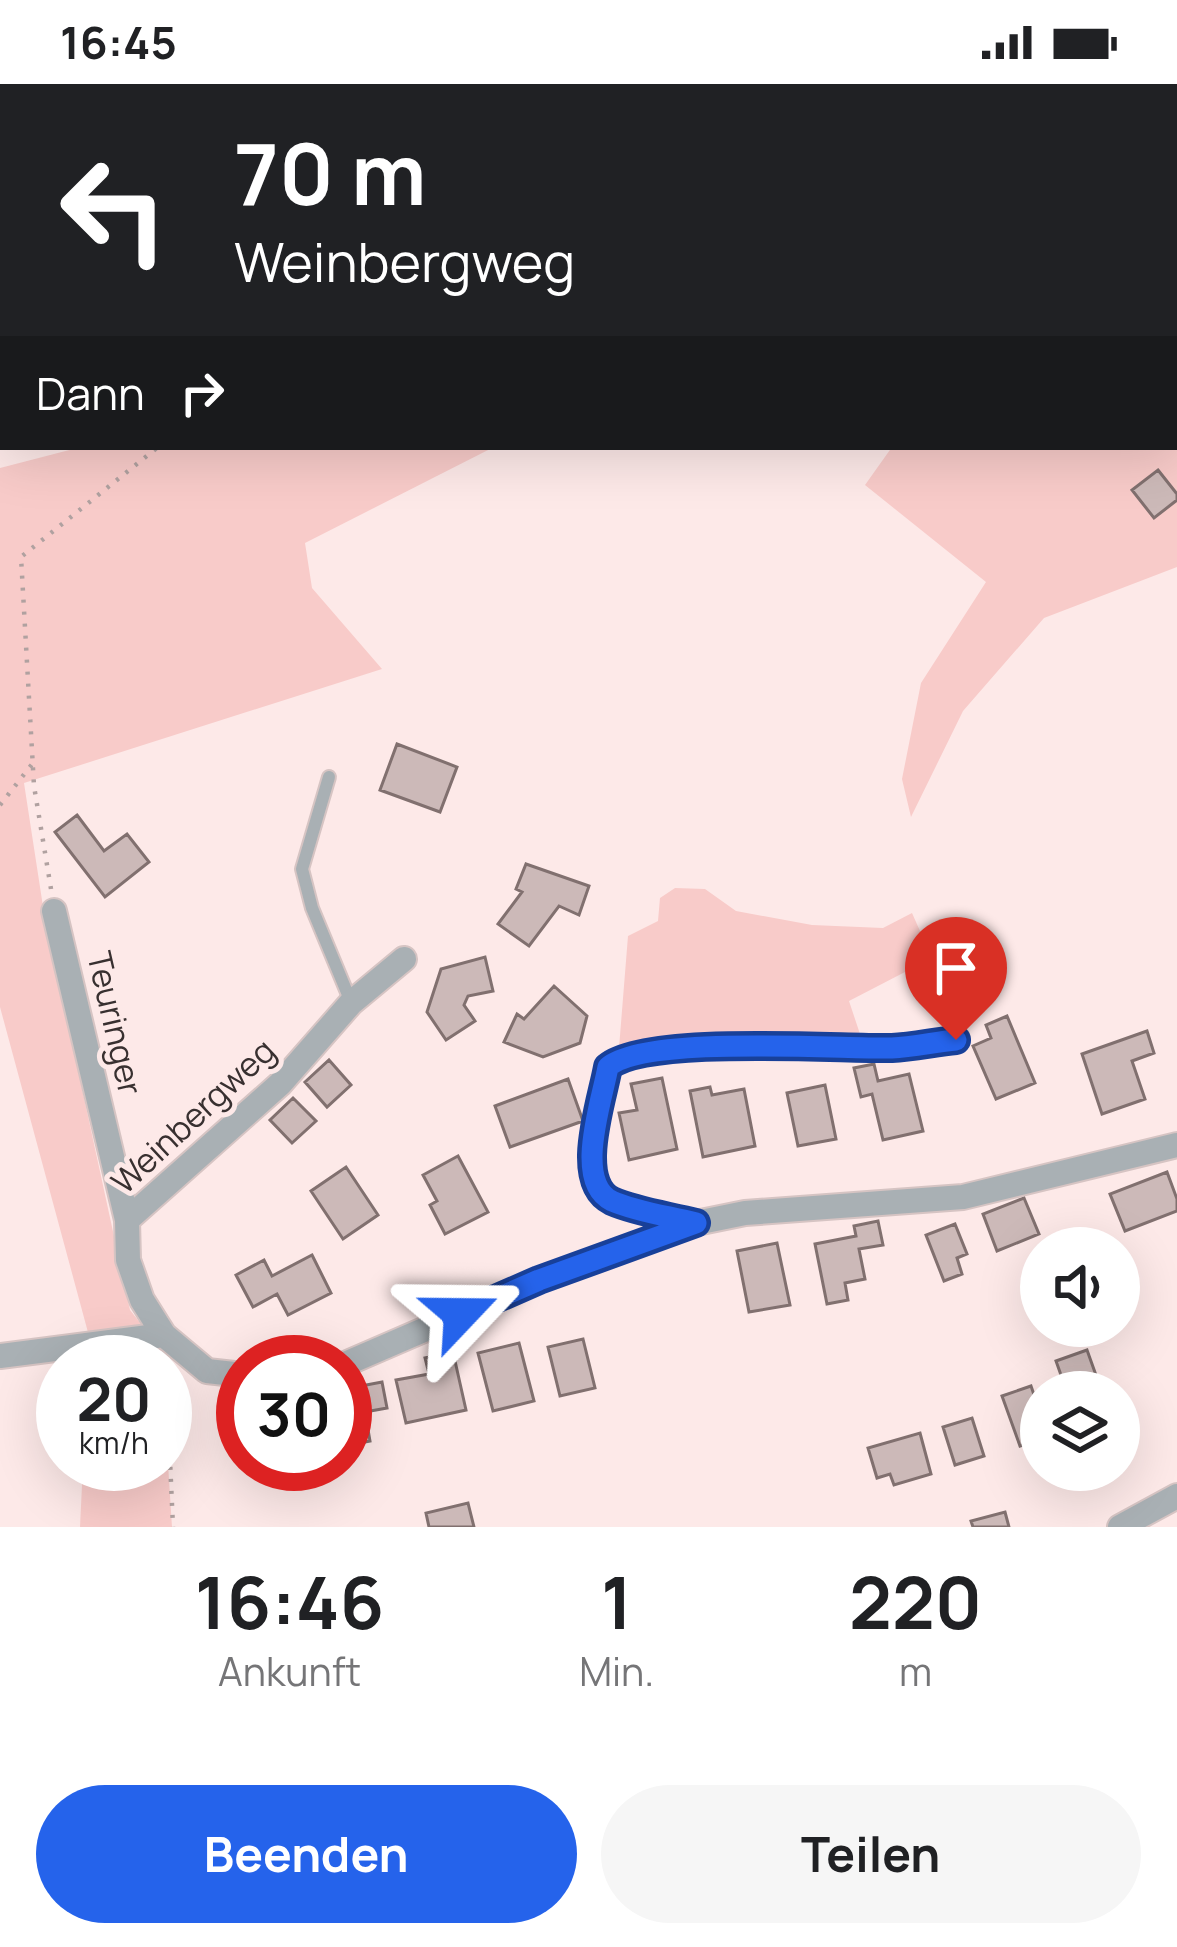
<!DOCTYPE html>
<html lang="de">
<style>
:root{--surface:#fff;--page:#f6f6f6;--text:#202124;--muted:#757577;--accent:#2563eb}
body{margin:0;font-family:Manrope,sans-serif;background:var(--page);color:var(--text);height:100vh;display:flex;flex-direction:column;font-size:45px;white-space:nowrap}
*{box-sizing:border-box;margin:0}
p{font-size:39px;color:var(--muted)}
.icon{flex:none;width:66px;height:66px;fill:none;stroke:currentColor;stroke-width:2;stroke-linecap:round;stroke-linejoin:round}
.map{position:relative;height:1443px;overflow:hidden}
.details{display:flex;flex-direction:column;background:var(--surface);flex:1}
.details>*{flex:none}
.top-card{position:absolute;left:0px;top:0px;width:1179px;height:366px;box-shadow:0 12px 48px #0002;background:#202124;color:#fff;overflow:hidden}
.controls{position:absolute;left:1020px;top:1143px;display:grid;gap:24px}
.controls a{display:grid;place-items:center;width:120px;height:120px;border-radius:50%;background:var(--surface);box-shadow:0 12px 48px #0002;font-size:60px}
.speed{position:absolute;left:36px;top:1251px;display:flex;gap:24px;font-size:60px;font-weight:700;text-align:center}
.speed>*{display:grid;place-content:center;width:156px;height:156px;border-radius:50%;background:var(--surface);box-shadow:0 12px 48px #0002;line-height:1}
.speed small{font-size:30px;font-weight:400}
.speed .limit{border:18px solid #d22;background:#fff;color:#111}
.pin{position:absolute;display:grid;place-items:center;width:102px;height:102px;color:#fff;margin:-123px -51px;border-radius:50% 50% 50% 0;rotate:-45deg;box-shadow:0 0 12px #0007}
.pin .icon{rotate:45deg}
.me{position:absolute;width:132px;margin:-66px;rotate:67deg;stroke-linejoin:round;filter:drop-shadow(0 0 9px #0008)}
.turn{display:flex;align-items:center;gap:42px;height:252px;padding:0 36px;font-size:54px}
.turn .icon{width:156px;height:156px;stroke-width:2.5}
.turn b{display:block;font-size:84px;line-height:102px}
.then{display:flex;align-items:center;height:114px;padding:0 36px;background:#0003;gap:24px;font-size:45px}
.eta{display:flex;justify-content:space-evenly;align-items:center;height:204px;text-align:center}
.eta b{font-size:72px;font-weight:700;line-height:84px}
.button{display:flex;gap:24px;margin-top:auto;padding:24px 36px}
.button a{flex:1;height:138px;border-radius:72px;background:var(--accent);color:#fff;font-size:48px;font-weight:700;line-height:138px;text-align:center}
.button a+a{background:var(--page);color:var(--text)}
.status{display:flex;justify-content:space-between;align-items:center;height:84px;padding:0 60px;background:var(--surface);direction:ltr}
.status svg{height:33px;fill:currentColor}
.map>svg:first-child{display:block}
.green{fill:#f8cbc9}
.building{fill:#ccb9b8;stroke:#81706f;stroke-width:3}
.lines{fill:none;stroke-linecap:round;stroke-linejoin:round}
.lane-casing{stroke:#d6c4c3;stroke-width:16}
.street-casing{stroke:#d6c4c3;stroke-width:28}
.path{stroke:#b0a1a0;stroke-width:4.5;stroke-dasharray:3 9;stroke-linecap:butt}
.lane{stroke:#a9b0b4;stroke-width:12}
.street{stroke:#a9b0b4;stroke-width:24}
.route-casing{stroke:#184099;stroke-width:30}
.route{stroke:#2563eb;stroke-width:21}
.labels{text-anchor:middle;stroke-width:10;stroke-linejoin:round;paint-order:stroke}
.street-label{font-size:33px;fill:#383030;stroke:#fde9e8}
</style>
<div class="status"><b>16:45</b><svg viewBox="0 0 49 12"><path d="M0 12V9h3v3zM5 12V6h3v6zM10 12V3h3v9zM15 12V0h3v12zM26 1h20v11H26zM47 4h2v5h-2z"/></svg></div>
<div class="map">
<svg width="1177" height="1443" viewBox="0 0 1177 1443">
<rect width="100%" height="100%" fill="#fde9e8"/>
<!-- green -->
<path class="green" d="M 1177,178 L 1177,483 L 1044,534 L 963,627 L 911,733 L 902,695 L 921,599 L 986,498 L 865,401 L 892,363 L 1176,363 Z
M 81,363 L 494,363 L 305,459 L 312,504 L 382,585 L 24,699 L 44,829 L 130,1226 L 161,1265 L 162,1278 L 88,1278 L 89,1252 L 0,923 L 0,384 Z
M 675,804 L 705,805 L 736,827 L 812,841 L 883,844 L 912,829 L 932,874 L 849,917 L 860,950 L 696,953 L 619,964 L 628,852 L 658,837 L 660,814 Z
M 165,1332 L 172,1443 L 80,1443 L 83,1380 L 165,1380 Z"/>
<!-- building -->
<path class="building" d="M 1158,386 L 1177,410 L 1177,416 L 1154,434 L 1132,406 Z
M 397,660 L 457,683 L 440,728 L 380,706 Z
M 77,731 L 104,767 L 127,750 L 149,778 L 105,813 L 55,748 Z
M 526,780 L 589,802 L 579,831 L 559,822 L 529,862 L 498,840 L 522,808 L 516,805 Z
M 485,873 L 493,907 L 468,912 L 464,921 L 475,937 L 446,956 L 427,928 L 441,885 Z
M 554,902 L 587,932 L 580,959 L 543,973 L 504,958 L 517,930 L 524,935 Z
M 1007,932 L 1035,999 L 996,1015 L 973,962 L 991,954 L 986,941 Z
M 1147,947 L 1154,969 L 1132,977 L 1145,1015 L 1102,1030 L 1082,970 Z
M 329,976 L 351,1001 L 327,1023 L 305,998 Z
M 874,980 L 878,997 L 909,990 L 923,1047 L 883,1056 L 872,1010 L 861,1013 L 854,984 Z
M 662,994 L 677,1065 L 629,1076 L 619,1029 L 637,1026 L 631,1000 Z
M 568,995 L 583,1037 L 510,1063 L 495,1022 Z
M 825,1001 L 836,1055 L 798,1062 L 787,1009 Z
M 710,1003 L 712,1011 L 744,1005 L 755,1062 L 703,1073 L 690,1007 Z
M 293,1014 L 316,1037 L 292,1059 L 270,1036 Z
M 458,1072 L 488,1128 L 445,1150 L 430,1121 L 437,1117 L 423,1091 Z
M 346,1083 L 378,1131 L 343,1155 L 311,1107 Z
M 1167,1088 L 1177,1115 L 1177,1127 L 1125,1147 L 1110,1110 Z
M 1024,1114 L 1039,1150 L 997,1167 L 983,1130 Z
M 878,1137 L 883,1161 L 859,1165 L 865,1195 L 845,1199 L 848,1216 L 827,1220 L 815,1160 L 856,1152 L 854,1142 Z
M 955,1140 L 967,1170 L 957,1174 L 962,1190 L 944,1197 L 926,1151 Z
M 777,1159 L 790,1221 L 749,1228 L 737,1167 Z
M 312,1171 L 331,1209 L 288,1231 L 277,1210 L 253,1223 L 236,1191 L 264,1176 L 272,1192 Z
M 583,1255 L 595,1304 L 560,1312 L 548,1263 Z
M 519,1259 L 534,1317 L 493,1327 L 478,1269 Z
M 1087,1266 L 1102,1308 L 1067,1308 L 1056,1277 Z
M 453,1268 L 466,1326 L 406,1339 L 396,1296 L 429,1290 L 425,1274 Z
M 382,1298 L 387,1324 L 365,1328 L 370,1357 L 345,1362 L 345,1305 Z
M 1031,1302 L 1041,1331 L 1041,1355 L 1020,1362 L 1002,1312 Z
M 243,1330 L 243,1363 L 229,1365 L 223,1333 Z
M 972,1334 L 984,1372 L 955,1381 L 943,1343 Z
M 920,1349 L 931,1390 L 894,1401 L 890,1390 L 877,1394 L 868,1364 Z
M 468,1419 L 474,1443 L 429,1443 L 426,1429 Z
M 1005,1428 L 1009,1443 L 973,1443 L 971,1437 Z"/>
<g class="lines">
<!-- lane casing -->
<g class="lane-casing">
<path id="lane" d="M 329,693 L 302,785 L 312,824 L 351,918"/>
</g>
<!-- street casing -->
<g class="street-casing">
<path id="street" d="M 1176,161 L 1177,161
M 54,827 L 127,1136
M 696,1139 C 669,1132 637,1128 612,1117 C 573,1098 602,1017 608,983 C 643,951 837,965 892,963 C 913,963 935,958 957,955
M 0,1272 L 164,1251
M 345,1280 L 539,1196 L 696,1139 L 745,1129 L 963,1113 L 1177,1061
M 243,1291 L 207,1287 L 164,1251 L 142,1216 L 128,1176 L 127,1136 L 280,1000 L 351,919 L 404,875
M 1120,1443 L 1177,1412"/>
</g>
<!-- path -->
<path class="path" d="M 57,0 L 58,3
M 0,721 L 33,679
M 51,805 L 34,702 L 21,473 L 158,363
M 166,1287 L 173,1443"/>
<!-- lane -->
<use href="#lane" class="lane"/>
<!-- street -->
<use href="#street" class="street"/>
</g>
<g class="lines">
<!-- route casing -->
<g class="route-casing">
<path id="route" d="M 461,1230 L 539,1196 L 696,1139 C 669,1132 637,1128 612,1117 C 573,1098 602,1017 608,983 C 644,951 837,965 892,964 C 913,963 935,958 956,956"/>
</g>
<!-- route -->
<use href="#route" class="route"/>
</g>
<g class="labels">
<!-- street labels -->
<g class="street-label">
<text transform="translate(115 939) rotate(77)" y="12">Teuringer</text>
<text transform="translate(193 1032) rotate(-43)" y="12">Weinbergweg</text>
</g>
</g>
</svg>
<div class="controls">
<a><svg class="icon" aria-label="sound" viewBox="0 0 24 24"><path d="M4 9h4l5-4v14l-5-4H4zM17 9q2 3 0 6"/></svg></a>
<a><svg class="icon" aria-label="layers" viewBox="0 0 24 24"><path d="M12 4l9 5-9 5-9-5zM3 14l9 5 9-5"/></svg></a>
</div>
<div class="speed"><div>20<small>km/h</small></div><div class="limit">30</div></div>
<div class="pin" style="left:956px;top:956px;background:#d93025"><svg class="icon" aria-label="arrive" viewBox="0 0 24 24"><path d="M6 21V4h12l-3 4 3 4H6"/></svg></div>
<svg class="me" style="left:461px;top:1230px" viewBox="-20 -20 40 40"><path d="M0-17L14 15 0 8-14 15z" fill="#2563eb" stroke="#fff" stroke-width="4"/></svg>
<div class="top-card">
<div class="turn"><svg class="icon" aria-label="left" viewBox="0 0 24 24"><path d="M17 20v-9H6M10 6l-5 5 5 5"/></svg><div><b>70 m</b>Weinbergweg</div></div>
<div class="then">Dann<svg class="icon" aria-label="right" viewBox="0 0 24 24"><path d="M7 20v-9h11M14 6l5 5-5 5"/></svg></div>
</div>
</div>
<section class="details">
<div class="eta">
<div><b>16:46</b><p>Ankunft</p></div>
<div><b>1</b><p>Min.</p></div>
<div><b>220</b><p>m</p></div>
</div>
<div class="button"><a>Beenden</a><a>Teilen</a></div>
</section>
